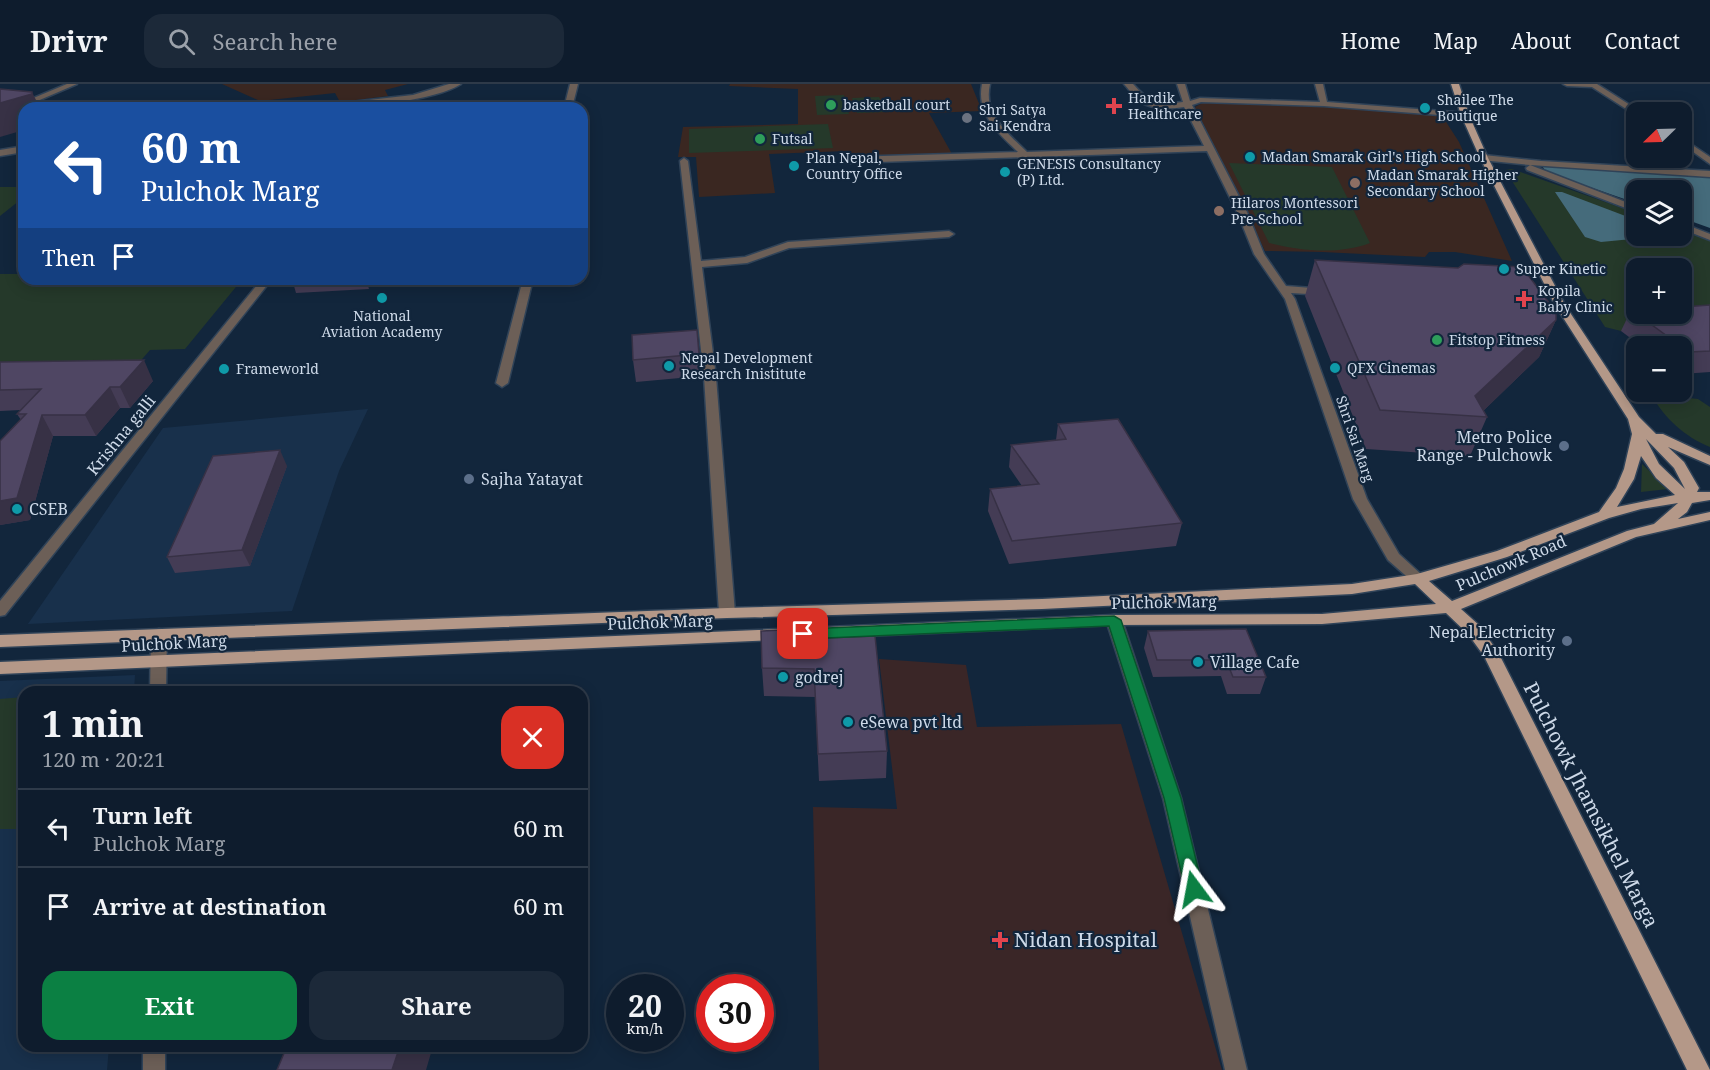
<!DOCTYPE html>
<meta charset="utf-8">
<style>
:root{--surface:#0e1c2d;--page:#1c2939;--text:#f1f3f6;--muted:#9ba1aa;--line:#2e3a49;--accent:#0b8043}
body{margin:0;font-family:"Noto Serif",serif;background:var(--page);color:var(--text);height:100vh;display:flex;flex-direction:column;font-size:22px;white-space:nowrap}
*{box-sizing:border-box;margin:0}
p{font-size:20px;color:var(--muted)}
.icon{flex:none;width:33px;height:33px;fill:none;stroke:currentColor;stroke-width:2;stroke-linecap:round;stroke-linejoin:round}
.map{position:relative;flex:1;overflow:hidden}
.drawer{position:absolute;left:18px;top:602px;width:570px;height:366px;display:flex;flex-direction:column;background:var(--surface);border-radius:18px;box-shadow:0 3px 15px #0003,0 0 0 2px var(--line)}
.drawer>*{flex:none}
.hud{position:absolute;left:18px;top:18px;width:570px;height:183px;border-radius:18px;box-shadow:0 3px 15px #0003,0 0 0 2px var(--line);background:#1a4fa0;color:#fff;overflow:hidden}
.needle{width:39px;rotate:247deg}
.fabs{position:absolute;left:1626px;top:18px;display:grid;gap:12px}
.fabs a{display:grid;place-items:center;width:66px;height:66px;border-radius:12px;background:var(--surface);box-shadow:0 3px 15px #0003,0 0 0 2px var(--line);font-size:30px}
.speed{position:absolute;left:606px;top:890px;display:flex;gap:12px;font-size:30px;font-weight:700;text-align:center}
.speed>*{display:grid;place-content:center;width:78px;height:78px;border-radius:50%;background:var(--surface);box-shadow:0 3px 15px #0003,0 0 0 2px var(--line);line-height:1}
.speed small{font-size:15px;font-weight:400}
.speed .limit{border:9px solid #d22;background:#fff;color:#111}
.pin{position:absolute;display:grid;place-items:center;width:51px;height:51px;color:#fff;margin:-26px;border-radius:12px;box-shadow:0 3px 9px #0006}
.me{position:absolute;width:66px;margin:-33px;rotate:347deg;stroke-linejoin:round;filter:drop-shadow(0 0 4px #0008)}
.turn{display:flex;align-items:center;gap:21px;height:126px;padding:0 24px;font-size:27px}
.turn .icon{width:78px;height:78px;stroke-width:2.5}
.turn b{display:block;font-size:42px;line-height:51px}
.then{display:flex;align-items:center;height:57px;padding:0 24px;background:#0003;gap:12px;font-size:22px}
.round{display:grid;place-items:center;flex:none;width:63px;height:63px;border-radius:18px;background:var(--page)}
.head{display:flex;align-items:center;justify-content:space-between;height:102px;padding:0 24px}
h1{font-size:36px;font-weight:700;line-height:45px}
.cta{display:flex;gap:12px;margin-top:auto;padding:12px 24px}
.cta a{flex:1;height:69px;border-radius:18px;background:var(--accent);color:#fff;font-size:24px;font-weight:700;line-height:69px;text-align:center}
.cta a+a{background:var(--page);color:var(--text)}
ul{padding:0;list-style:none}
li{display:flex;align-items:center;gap:18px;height:78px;padding:0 24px;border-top:2px solid var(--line)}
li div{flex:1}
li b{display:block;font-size:22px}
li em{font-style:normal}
header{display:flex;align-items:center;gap:36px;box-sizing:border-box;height:84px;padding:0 30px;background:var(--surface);border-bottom:2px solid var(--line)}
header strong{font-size:28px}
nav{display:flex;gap:33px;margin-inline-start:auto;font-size:21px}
.search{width:420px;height:54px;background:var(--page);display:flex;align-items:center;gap:15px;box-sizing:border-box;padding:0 21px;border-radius:18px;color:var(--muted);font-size:22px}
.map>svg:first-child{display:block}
.built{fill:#18304b}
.education{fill:#3a2721}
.medical{fill:#3a2627}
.green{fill:#25392a;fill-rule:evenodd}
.water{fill:#456b7b}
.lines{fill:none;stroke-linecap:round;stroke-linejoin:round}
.minor-casing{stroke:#304358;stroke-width:3}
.major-casing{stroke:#304358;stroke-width:3}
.minor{fill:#6c5f57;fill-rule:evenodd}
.major{fill:#b49888;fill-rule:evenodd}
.wall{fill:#443c55}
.shaded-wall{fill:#373145}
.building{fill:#4f4663;stroke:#373145;stroke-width:1.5}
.route{fill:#0b8043;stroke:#07532c;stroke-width:1.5}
.leisure-dot{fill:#2e9e5b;stroke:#12263c;stroke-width:2}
.health-dot{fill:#e0444e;stroke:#12263c;stroke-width:2}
.culture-dot{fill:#0f9aa8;stroke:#12263c;stroke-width:2}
.worship-dot{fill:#6b7280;stroke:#12263c;stroke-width:2}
.education-dot{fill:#8d6e63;stroke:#12263c;stroke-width:2}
.service-dot{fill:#5c6f8a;stroke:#12263c;stroke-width:2}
.labels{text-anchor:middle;stroke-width:4.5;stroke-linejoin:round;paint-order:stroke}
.far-poi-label{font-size:14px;fill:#cedae9;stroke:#12263c;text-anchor:start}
.far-street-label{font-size:14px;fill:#cedae9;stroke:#12263c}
.street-label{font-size:16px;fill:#cedae9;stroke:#12263c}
.poi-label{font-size:16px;fill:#cedae9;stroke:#12263c;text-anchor:start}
.near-street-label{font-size:20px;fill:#cedae9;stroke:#12263c}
.near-poi-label{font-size:20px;fill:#cedae9;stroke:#12263c;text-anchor:start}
</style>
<header>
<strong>Drivr</strong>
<div class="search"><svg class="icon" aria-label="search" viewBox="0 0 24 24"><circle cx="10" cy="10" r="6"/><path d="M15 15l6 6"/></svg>Search here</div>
<nav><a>Home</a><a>Map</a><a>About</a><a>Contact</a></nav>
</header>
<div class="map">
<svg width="1710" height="986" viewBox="0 0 1710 986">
<rect width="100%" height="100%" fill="#12263c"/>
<!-- built -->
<path class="built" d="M 368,325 L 339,387 L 292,527 L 28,540 L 163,344 Z
M 135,591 L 134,607 L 24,608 L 24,962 L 109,962 L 107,986 L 0,986 L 0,597 Z"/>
<!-- education -->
<path class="education" d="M 222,0 L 408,0 L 385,6 L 388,12 L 340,18 L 335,9 L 260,17 Z
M 730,0 L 971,0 L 982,27 L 929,29 L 952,70 L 849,75 L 846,67 L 769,70 L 775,109 L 699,113 L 696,73 L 678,73 L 683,43 L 798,40 L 798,5 L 729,2 Z
M 1208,16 L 1441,30 L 1459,58 L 1512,177 L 1455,168 L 1429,168 L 1425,173 L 1322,168 L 1265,167 L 1195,23 Z"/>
<!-- medical -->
<path class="medical" d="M 879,575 L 966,581 L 977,643 L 1121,640 L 1222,986 L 819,986 L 813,723 L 897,725 Z"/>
<!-- green -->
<path class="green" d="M 844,11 L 849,30 L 817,31 L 815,12 Z
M 879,13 L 887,28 L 857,29 L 852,14 Z
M 828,40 L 833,64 L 689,69 L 689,45 Z
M 1229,79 L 1332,83 L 1370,159 C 1338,171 1302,167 1269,159 Z
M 1512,85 L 1636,129 L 1636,152 L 1682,152 L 1682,146 L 1710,157 L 1710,241 L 1621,247 L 1605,243 L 1505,86 ZM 1636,184 L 1682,184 L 1682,230 L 1636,230 Z
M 0,103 L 24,103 L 24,113 L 0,132 Z
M 0,190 L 24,190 L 24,195 L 215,195 L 212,199 L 240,198 L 185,265 L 150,266 L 123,297 L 0,299 Z
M 1651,310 L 1698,315 L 1710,323 L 1710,363 C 1685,353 1664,334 1651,310 Z
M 1642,380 L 1668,405 L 1641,408 Z
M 24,613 L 24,745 L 0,745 L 0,615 Z"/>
<!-- water -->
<path class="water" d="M 1541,80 L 1710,90 L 1710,144 L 1682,134 L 1682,106 L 1636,106 L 1636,119 L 1546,88 Z
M 1555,108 L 1562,108 L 1636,136 L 1636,152 L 1663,152 L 1601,158 L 1585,153 Z"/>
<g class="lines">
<!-- minor casing -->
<g class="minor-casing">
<path id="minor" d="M 67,0 L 77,0 L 0,33 L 0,28 Z
M 449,0 L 461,0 C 431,19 348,24 312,24 L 316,22 L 413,11 Z
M 570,0 L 578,0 L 572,24 L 564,24 Z
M 982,0 L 990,0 C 983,31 1007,48 1027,68 L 1204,62 L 1184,23 C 1170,25 1148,26 1137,15 C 1132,11 1129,5 1124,0 L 1133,0 C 1150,19 1157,21 1183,18 L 1177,0 L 1185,0 L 1190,17 L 1200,14 L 1320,18 L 1315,0 L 1323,0 L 1327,18 L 1468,29 L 1469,31 L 1465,33 L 1324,22 L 1201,18 L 1192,21 L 1247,128 L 1264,170 L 1286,202 L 1325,205 L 1330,208 L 1325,211 L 1291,209 L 1295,215 L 1367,415 L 1399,470 L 1423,492 L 1426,495 L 1423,498 L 1413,498 L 1388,476 L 1353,415 L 1285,215 L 1254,170 L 1237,128 L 1207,67 L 849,79 L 845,76 L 849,73 L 1018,68 C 998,49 976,30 982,0 Z
M 1563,0 L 1597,0 L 1641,28 L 1634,30 L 1592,3 L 1567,2 Z
M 1682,54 L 1710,73 L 1710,80 L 1682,60 Z
M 24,62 L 24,68 L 0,72 L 0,66 Z
M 1484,71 L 1541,77 L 1710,87 L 1710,93 L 1530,81 L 1636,122 L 1636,128 L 1527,86 L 1526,84 L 1530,81 L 1481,76 L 1480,74 Z
M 684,74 L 688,77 L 701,177 L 745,173 L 788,158 L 949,147 L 954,150 L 949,153 L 789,164 L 747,179 L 702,183 L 716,293 L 735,529 L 732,533 L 722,533 L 719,529 L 704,293 L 680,77 Z
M 1682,139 L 1710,150 L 1710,156 L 1682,145 Z
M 262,195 L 272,195 L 5,531 L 0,532 L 0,517 Z
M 523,195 L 533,195 L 508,299 L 502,303 L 496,299 Z
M 1114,531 L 1120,532 L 1122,536 L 1181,714 L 1247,986 L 1225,986 L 1163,714 L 1106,536 L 1108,532 Z
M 159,545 L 165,547 L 167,551 L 166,608 L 150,608 L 151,551 L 153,547 Z
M 143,962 L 165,962 L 165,986 L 143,986 Z"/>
</g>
<!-- major casing -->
<g class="major-casing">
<path id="major" d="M 1451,0 L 1459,0 L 1469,31 L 1488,74 L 1565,221 L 1639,333 L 1656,350 L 1663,350 L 1710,372 L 1710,381 L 1668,363 L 1684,378 L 1699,404 L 1697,408 L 1710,408 L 1710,416 L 1692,419 L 1687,428 L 1678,435 L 1710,428 L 1710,436 L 1636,453 L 1461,525 L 1480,542 L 1499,570 L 1710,986 L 1687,986 L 1484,572 L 1468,550 L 1446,529 L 1322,540 L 1114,541 L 0,590 L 0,578 L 1114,531 L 1322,530 L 1436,520 L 1415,500 L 1352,510 L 1042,525 L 727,534 L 0,563 L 0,551 L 727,524 L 1042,515 L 1352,500 L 1417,490 L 1497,467 L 1599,428 L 1616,404 L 1624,385 L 1632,350 L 1628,335 L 1555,221 L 1480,74 L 1461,31 ZM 1646,355 L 1674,384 L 1685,405 L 1659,380 ZM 1641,372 L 1656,394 L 1675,411 L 1617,423 L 1634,395 ZM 1678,419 L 1654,440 L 1627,447 L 1452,517 L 1429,497 L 1507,473 L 1609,434 L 1641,425 Z"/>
</g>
<!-- minor -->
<use href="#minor" class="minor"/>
<!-- major -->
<use href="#major" class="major"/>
</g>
<!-- wall -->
<path class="wall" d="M 1315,176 L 1458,184 L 1556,236 L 1539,273 L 1483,327 L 1487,333 L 1470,372 L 1366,365 L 1305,212 Z
M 292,195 L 366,195 L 369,205 L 296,209 Z
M 1710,221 L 1710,288 L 1682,290 L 1682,262 L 1641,262 L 1621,247 L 1631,226 Z
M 697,246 L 702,292 L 636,298 L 633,276 Z
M 0,278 L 153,297 L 130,324 L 120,324 L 96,352 L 53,352 L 30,436 L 0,441 L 0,357 L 21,336 L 17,330 L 21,326 L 0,327 Z
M 1058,340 L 1182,439 L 1176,462 L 1009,480 L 988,427 L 990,405 L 1022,402 L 1009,383 L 1011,361 L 1056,356 Z
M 287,382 L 250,482 L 175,489 L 167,473 Z
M 801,545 L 802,555 L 887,667 L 886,694 L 819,697 L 815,613 L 764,612 L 762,584 Z
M 1246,545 L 1266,593 L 1260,610 L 1227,610 L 1221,592 L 1153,593 L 1144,564 L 1148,547 Z"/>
<!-- shaded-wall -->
<path class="shaded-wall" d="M 32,8 L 40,24 L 24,24 L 24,46 L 0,53 L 0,19 Z
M 1556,236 L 1539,273 L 1478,332 L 1475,312 Z
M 144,276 L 153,297 L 130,324 L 120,303 Z
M 110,303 L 120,324 L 96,352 L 85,331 Z
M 42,331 L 53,352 L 30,436 L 0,441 L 0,417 Z
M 280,366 L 287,382 L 250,482 L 242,466 Z
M 400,962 L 433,962 L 426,986 L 392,986 Z"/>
<!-- building -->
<path class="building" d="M 0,5 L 32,8 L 32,10 L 0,19 Z
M 1315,176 L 1458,184 L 1464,180 L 1522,183 L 1556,228 L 1556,236 L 1475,312 L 1487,333 L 1380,326 Z
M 1710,221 L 1710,267 L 1689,268 L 1637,230 L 1682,230 L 1682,223 Z
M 697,246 L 699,270 L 633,276 L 632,251 Z
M 144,276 L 120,303 L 110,303 L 85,331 L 42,331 L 17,414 L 0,417 L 0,357 L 26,330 L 17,330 L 41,305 L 0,306 L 0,278 Z
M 1118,335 L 1182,439 L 1012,457 L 990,405 L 1039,400 L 1011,361 L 1066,355 L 1058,340 Z
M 280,366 L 242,466 L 167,473 L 213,372 Z
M 801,545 L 801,555 L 875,552 L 887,667 L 818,670 L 814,585 L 762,584 L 761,547 Z
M 1246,545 L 1266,593 L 1233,593 L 1226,576 L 1157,576 L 1148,547 Z
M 287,962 L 400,962 L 392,986 L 277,986 Z"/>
<!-- route -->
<path class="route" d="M 1114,532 L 1121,536 L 1181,714 L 1203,805 L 1200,810 L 1194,812 L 1187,810 L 1185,805 L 1164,714 L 1109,542 L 803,555 L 796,550 L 803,545 Z"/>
<!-- markers -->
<g class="leisure-dot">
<circle cx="831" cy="21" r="6"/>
<circle cx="760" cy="55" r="6"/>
<circle cx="1437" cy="256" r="6"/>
</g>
<g class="health-dot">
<path d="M1111 13h6v6h6v6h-6v6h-6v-6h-6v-6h6z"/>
<path d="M1521 206h6v6h6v6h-6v6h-6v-6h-6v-6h6z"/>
<path d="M997 847h6v6h6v6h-6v6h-6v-6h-6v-6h6z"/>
</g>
<g class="culture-dot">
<circle cx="1425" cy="24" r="6"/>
<circle cx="1250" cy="73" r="6"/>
<circle cx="794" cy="82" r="6"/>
<circle cx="1005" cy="88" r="6"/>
<circle cx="1504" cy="185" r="6"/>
<circle cx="382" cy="214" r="6"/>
<circle cx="669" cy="282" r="6"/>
<circle cx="1335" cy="284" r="6"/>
<circle cx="224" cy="285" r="6"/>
<circle cx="17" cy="425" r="6"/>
<circle cx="1198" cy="578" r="6"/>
<circle cx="783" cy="593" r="6"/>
<circle cx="848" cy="638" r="6"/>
</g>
<circle class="worship-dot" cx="967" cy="34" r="6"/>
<g class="education-dot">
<circle cx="1355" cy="99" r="6"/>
<circle cx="1219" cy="127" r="6"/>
</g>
<g class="service-dot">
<circle cx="1564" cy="362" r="6"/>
<circle cx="469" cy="395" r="6"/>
<circle cx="1567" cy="557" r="6"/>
</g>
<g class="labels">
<!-- far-poi labels -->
<g class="far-poi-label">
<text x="1128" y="19">Hardik<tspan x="1128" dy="16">Healthcare</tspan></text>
<text x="1437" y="21">Shailee The<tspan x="1437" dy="16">Boutique</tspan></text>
<text x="843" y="26">basketball court</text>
<text x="979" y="31">Shri Satya<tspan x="979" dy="16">Sai Kendra</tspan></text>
<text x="772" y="60">Futsal</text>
<text x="1262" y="78">Madan Smarak Girl's High School</text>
<text x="806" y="79">Plan Nepal,<tspan x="806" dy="16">Country Office</tspan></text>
<text x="1017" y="85">GENESIS Consultancy<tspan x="1017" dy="16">(P) Ltd.</tspan></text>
<text x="1367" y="96">Madan Smarak Higher<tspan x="1367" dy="16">Secondary School</tspan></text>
<text x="1231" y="124">Hilaros Montessori<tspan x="1231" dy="16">Pre-School</tspan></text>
<text x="1516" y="190">Super Kinetic</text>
<text x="1538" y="212">Kopila<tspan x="1538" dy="16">Baby Clinic</tspan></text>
<text x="382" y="237" text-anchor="middle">National<tspan x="382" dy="16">Aviation Academy</tspan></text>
<text x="1449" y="261">Fitstop Fitness</text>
<text x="681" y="279">Nepal Development<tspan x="681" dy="16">Research Inistitute</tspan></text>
<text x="1347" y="289">QFX Cinemas</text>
<text x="236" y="290">Frameworld</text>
</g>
<!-- far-street labels -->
<g class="far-street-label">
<text transform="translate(1355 355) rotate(71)" y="5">Shri Sai Marg</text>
</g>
<!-- street labels -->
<g class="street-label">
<text transform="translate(121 351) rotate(-51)" y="6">Krishna galli</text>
<text transform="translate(1511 479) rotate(-23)" y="6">Pulchowk Road</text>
<text transform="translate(1164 518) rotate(-1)" y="6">Pulchok Marg</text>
<text transform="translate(660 538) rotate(-2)" y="6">Pulchok Marg</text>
<text transform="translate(174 559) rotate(-3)" y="6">Pulchok Marg</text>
</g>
<!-- poi labels -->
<g class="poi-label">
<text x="1552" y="359" text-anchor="end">Metro Police<tspan x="1552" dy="18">Range - Pulchowk</tspan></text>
<text x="481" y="401">Sajha Yatayat</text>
<text x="29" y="431">CSEB</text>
<text x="1555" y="554" text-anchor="end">Nepal Electricity<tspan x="1555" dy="18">Authority</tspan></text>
<text x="1210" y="584">Village Cafe</text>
<text x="795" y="599">godrej</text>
<text x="860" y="644">eSewa pvt ltd</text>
</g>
<!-- near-street labels -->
<g class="near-street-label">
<text transform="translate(1591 721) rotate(63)" y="7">Pulchowk Jhamsikhel Marga</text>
</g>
<!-- near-poi labels -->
<g class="near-poi-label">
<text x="1014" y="863">Nidan Hospital</text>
</g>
</g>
</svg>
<div class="fabs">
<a><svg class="needle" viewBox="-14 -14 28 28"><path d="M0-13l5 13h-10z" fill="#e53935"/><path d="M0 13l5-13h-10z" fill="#9ba1aa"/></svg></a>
<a><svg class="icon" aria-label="layers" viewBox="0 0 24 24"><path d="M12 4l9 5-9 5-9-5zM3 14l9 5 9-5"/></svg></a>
<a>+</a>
<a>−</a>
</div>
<div class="speed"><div>20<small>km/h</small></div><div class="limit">30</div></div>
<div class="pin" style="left:803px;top:550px;background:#d93025"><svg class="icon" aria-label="arrive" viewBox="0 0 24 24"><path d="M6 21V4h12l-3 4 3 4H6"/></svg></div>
<svg class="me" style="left:1194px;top:805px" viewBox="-20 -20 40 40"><path d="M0-17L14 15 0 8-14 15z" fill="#0b8043" stroke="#fff" stroke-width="4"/></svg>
<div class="hud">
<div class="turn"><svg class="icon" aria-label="left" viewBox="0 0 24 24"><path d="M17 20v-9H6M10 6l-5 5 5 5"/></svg><div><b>60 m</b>Pulchok Marg</div></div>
<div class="then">Then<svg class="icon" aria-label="arrive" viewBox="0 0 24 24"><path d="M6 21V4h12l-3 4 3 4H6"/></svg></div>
</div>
<section class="drawer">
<div class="head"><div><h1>1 min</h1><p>120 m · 20:21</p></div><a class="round" style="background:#d93025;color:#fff"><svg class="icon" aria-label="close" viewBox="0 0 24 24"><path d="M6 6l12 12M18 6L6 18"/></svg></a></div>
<ul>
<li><svg class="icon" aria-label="left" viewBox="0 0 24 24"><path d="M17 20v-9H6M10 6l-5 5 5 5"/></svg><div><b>Turn left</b><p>Pulchok Marg</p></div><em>60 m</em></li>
<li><svg class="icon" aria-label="arrive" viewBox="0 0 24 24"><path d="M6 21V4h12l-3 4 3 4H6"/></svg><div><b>Arrive at destination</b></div><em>60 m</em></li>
</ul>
<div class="cta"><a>Exit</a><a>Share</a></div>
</section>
</div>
